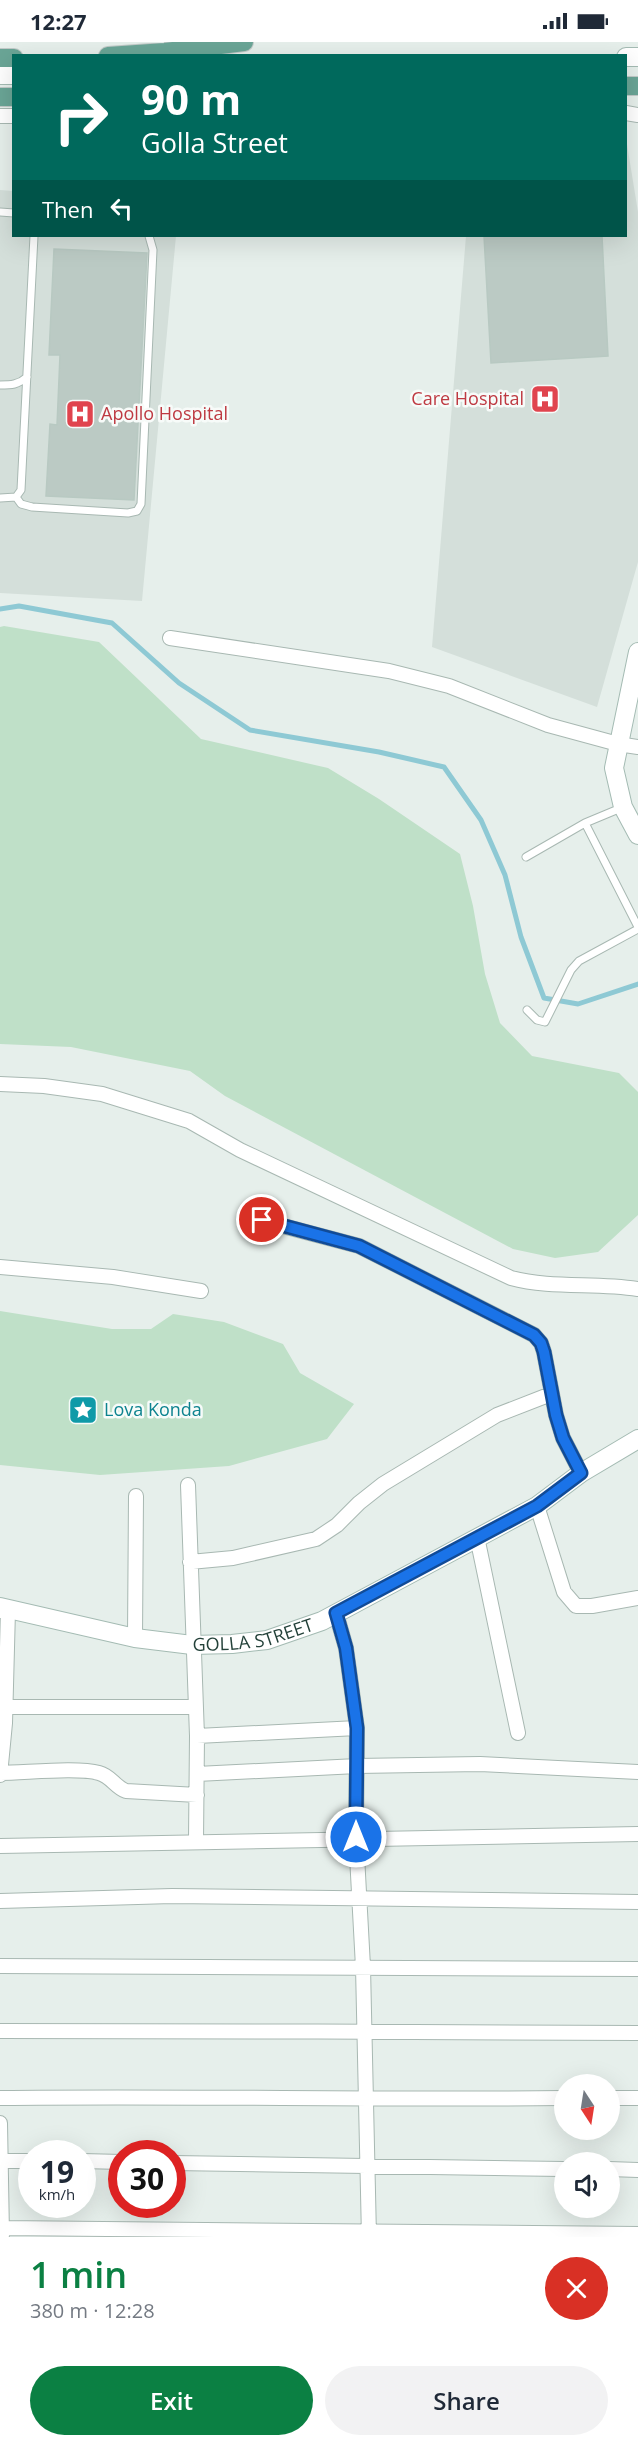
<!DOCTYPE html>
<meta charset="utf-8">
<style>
:root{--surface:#fff;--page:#f2f2f3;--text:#1f2937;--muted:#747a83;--accent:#0b8043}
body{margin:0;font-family:"Open Sans",sans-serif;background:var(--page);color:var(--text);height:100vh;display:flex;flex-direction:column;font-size:22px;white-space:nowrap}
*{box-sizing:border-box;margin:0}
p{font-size:20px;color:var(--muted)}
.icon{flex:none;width:33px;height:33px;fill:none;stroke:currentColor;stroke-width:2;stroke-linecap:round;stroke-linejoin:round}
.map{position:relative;height:2195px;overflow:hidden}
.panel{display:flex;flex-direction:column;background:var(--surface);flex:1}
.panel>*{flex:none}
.top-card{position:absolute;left:12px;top:12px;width:615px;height:183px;border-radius:0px;box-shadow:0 6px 24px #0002;background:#00695c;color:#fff;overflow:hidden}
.needle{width:39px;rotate:168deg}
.controls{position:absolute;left:554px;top:2032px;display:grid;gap:12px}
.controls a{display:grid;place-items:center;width:66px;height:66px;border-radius:50%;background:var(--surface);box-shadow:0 6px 24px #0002;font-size:30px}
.speed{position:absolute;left:18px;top:2098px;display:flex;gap:12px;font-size:30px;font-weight:700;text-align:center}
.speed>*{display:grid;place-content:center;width:78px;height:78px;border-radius:50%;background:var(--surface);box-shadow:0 6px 24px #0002;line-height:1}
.speed small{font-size:15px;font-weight:400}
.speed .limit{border:9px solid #d22;background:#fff;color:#111}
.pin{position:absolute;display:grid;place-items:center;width:51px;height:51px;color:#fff;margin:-26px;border:3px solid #fff;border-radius:50%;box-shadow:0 2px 6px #0007}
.me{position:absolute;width:66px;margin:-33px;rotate:0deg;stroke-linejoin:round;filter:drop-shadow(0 0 4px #0008)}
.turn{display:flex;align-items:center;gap:21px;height:126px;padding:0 30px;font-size:27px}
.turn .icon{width:78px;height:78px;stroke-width:2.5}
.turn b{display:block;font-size:42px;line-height:51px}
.then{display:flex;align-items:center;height:57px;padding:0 30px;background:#0003;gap:12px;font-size:22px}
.round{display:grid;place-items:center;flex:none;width:63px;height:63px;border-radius:32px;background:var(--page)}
.head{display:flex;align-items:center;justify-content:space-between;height:102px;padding:0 30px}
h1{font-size:36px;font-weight:600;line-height:45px;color:var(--accent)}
.cta{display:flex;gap:12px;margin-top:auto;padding:12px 30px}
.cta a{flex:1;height:69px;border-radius:36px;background:var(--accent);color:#fff;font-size:24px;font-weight:600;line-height:69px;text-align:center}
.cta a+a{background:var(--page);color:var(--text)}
.status{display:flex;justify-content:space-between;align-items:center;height:42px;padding:0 30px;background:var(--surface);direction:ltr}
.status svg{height:16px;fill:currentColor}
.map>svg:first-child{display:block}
.built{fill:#d4dfda}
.green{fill:#bfe0c8}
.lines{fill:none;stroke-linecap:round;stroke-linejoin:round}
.stream{stroke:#8ec9d4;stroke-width:5}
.building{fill:#bbcac4;stroke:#b8c9c2;stroke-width:1.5}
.lane-casing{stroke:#a8b8b2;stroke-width:9}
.street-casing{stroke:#a8b8b2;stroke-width:16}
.secondary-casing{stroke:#a4bbb3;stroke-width:20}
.primary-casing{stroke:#c2cac8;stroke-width:20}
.lane{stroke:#fff;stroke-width:7}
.street{stroke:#fff;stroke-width:14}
.secondary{stroke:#fff;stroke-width:18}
.primary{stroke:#6aa596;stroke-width:18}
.route-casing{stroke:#114b97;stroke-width:15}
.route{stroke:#1a73e8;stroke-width:10}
.labels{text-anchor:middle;stroke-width:5;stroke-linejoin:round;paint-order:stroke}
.health-label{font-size:18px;fill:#be3a42;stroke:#f7fbf9;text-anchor:end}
.culture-label{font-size:18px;fill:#0d838f;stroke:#f7fbf9;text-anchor:start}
.street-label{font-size:18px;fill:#24423a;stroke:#f7fbf9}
</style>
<div class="status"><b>12:27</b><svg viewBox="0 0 49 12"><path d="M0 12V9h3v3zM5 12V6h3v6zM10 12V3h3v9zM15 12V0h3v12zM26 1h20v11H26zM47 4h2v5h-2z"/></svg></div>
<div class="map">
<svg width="638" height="2195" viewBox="0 0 638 2195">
<rect width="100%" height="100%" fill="#e6efeb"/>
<!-- built -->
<path class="built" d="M 626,96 L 638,170 L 638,520 L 597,665 L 432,605 L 466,194 L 626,194 Z
M 0,148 L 13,149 L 14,194 L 176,194 L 142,559 L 0,551 Z"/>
<!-- green -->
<path class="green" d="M 4,584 L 99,600 L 201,697 L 328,726 L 379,757 L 460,812 L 473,864 L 485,932 L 500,981 L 532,1014 L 619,1031 L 638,1050 L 638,1173 L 598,1210 L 555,1216 L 513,1207 L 225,1054 L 190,1029 L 71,1005 L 0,1002 L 0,585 Z
M 0,1269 L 112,1287 L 151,1287 L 173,1272 L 224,1280 L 283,1302 L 300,1331 L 354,1362 L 327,1397 L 229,1424 L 100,1433 L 0,1423 Z"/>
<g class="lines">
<!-- stream -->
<path class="stream" d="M 0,567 L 19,564 L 112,581 L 179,641 L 250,688 L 379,710 L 444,725 L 481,778 L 505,833 L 521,895 L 544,956 L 578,962 L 638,942"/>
</g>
<!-- building -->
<path class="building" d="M 484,194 L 602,194 L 608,314 L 491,321 Z
M 54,207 L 147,211 L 134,458 L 46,454 L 50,382 L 57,383 L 60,313 L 49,313 Z"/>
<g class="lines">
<!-- lane casing -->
<g class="lane-casing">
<path id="lane" d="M 0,170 L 14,171
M 0,343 C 11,343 18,343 27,335
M 16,455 L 21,462 L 32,465 L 128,471 L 137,469 L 141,462 L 153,208 L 149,194
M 0,456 L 16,455 L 21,448 L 34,194
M 585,781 L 638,885
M 526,815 L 585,781 L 621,766
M 527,968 L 537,978 L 545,980 L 571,928 L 579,919 L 638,887"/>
</g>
<!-- street casing -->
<g class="street-casing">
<path id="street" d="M 626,71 L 638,73
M 0,74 L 14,74
M 170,596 L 389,629 L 449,644 L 548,683 L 618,702 L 638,705
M 0,1042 L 44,1044 L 102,1052 L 189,1079 L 240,1108 L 511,1236 C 552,1247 596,1240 638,1247
M 245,1174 L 359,1204 L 534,1293 L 541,1301 L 544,1310 L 556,1373 L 563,1396 L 581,1431
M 0,1225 L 113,1235 L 201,1249
M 188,1443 L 197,1694 L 196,1799
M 537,1464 L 564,1550 L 576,1564 L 592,1564 L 638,1556
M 477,1495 L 518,1691
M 190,1520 L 233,1516 L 316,1497 L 337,1483 L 359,1461 L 383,1442 L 497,1373 L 551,1352
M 0,1569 L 8,1568 L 5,1681 L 0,1733
M 336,1571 L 346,1606 L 357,1686 L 356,1795 L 363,1925 L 369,2195
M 135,1596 L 136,1454
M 5,1665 L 195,1665
M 197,1694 L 357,1686
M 0,1731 C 25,1731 77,1725 99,1731 C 111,1734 115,1745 126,1749 L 197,1753
M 197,1732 L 357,1724 L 480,1722 L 638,1730
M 0,1804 L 638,1792
M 0,1859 L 172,1854 L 638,1860
M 0,1924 L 638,1927
M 0,1989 C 213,1988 425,1991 638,1991
M 0,2056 C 188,2054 376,2058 564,2056
M 609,2056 L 638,2056
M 0,2081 L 2,2193
M 1,2119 L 32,2119
M 82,2119 L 122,2120
M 172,2121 L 564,2127
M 609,2127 L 638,2128
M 2,2186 L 638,2192"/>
</g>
<!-- secondary casing -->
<g class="secondary-casing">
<g id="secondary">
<path d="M 626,15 L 638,15"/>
<path d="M 0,33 L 14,33"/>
<path d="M 638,610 L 614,726 L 623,765 L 638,793"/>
<path id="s1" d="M 0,1565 L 135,1596 L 192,1603 L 232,1602 L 267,1598 L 322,1579 L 537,1464 L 581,1431 L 638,1397"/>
</g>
</g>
<!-- primary casing -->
<g class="primary-casing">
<path id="primary" d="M 108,14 L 165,10 L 244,0
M 0,16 L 14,16
M 626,44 L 638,44
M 0,55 L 14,55"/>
</g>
<!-- lane -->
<use href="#lane" class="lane"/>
<!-- street -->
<use href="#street" class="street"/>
<!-- secondary -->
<use href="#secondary" class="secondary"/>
<!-- primary -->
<use href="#primary" class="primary"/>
</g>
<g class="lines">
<!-- route casing -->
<g class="route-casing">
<path id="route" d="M 262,1178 L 359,1204 L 534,1293 L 541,1301 L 544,1310 L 556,1373 L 563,1396 L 581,1431 L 537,1464 L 336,1571 L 346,1606 L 357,1686 L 356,1795"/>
</g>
<!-- route -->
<use href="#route" class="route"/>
</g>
<!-- icons -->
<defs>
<g id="hospital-square" transform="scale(1.5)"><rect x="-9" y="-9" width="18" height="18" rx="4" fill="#e0444e" stroke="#f7fbf9"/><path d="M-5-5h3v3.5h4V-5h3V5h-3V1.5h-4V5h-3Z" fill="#fff"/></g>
<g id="sight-square" transform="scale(1.5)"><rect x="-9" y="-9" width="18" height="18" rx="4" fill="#0f9aa8" stroke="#f7fbf9"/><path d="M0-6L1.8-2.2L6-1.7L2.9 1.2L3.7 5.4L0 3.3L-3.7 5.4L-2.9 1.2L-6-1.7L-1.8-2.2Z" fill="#fff"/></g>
</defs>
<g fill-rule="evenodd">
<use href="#hospital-square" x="545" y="357"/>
<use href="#hospital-square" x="80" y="372"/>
<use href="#sight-square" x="83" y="1368"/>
</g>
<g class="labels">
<!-- health labels -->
<g class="health-label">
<text x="524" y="363">Care Hospital</text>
<text x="101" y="378" text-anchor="start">Apollo Hospital</text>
</g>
<!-- culture labels -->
<g class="culture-label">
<text x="104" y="1374">Lova Konda</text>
</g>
<!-- street labels -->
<g class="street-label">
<text dy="6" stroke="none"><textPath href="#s1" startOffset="258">GOLLA STREET</textPath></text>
</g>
</g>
</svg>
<div class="controls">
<a><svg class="needle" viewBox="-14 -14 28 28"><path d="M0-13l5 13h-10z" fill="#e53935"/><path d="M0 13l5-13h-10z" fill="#747a83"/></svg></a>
<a><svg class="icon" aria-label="sound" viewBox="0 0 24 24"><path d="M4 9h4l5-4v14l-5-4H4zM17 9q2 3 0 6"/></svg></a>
</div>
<div class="speed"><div>19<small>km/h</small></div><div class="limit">30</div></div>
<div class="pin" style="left:262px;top:1178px;background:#d93025"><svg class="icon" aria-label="arrive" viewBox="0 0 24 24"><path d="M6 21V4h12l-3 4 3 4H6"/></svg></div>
<svg class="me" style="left:356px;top:1795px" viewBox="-20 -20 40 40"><circle r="17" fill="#1a73e8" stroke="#fff" stroke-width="3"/><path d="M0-11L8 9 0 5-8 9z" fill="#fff"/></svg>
<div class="top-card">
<div class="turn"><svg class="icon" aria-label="right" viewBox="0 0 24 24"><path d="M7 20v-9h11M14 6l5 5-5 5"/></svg><div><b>90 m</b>Golla Street</div></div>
<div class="then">Then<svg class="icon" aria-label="left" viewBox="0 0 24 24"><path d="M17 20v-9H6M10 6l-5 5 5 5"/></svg></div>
</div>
</div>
<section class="panel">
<div class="head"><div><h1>1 min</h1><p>380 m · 12:28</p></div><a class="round" style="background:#d93025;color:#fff"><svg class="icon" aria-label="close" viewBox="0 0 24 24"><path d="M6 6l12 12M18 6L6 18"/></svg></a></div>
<div class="cta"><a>Exit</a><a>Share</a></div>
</section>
